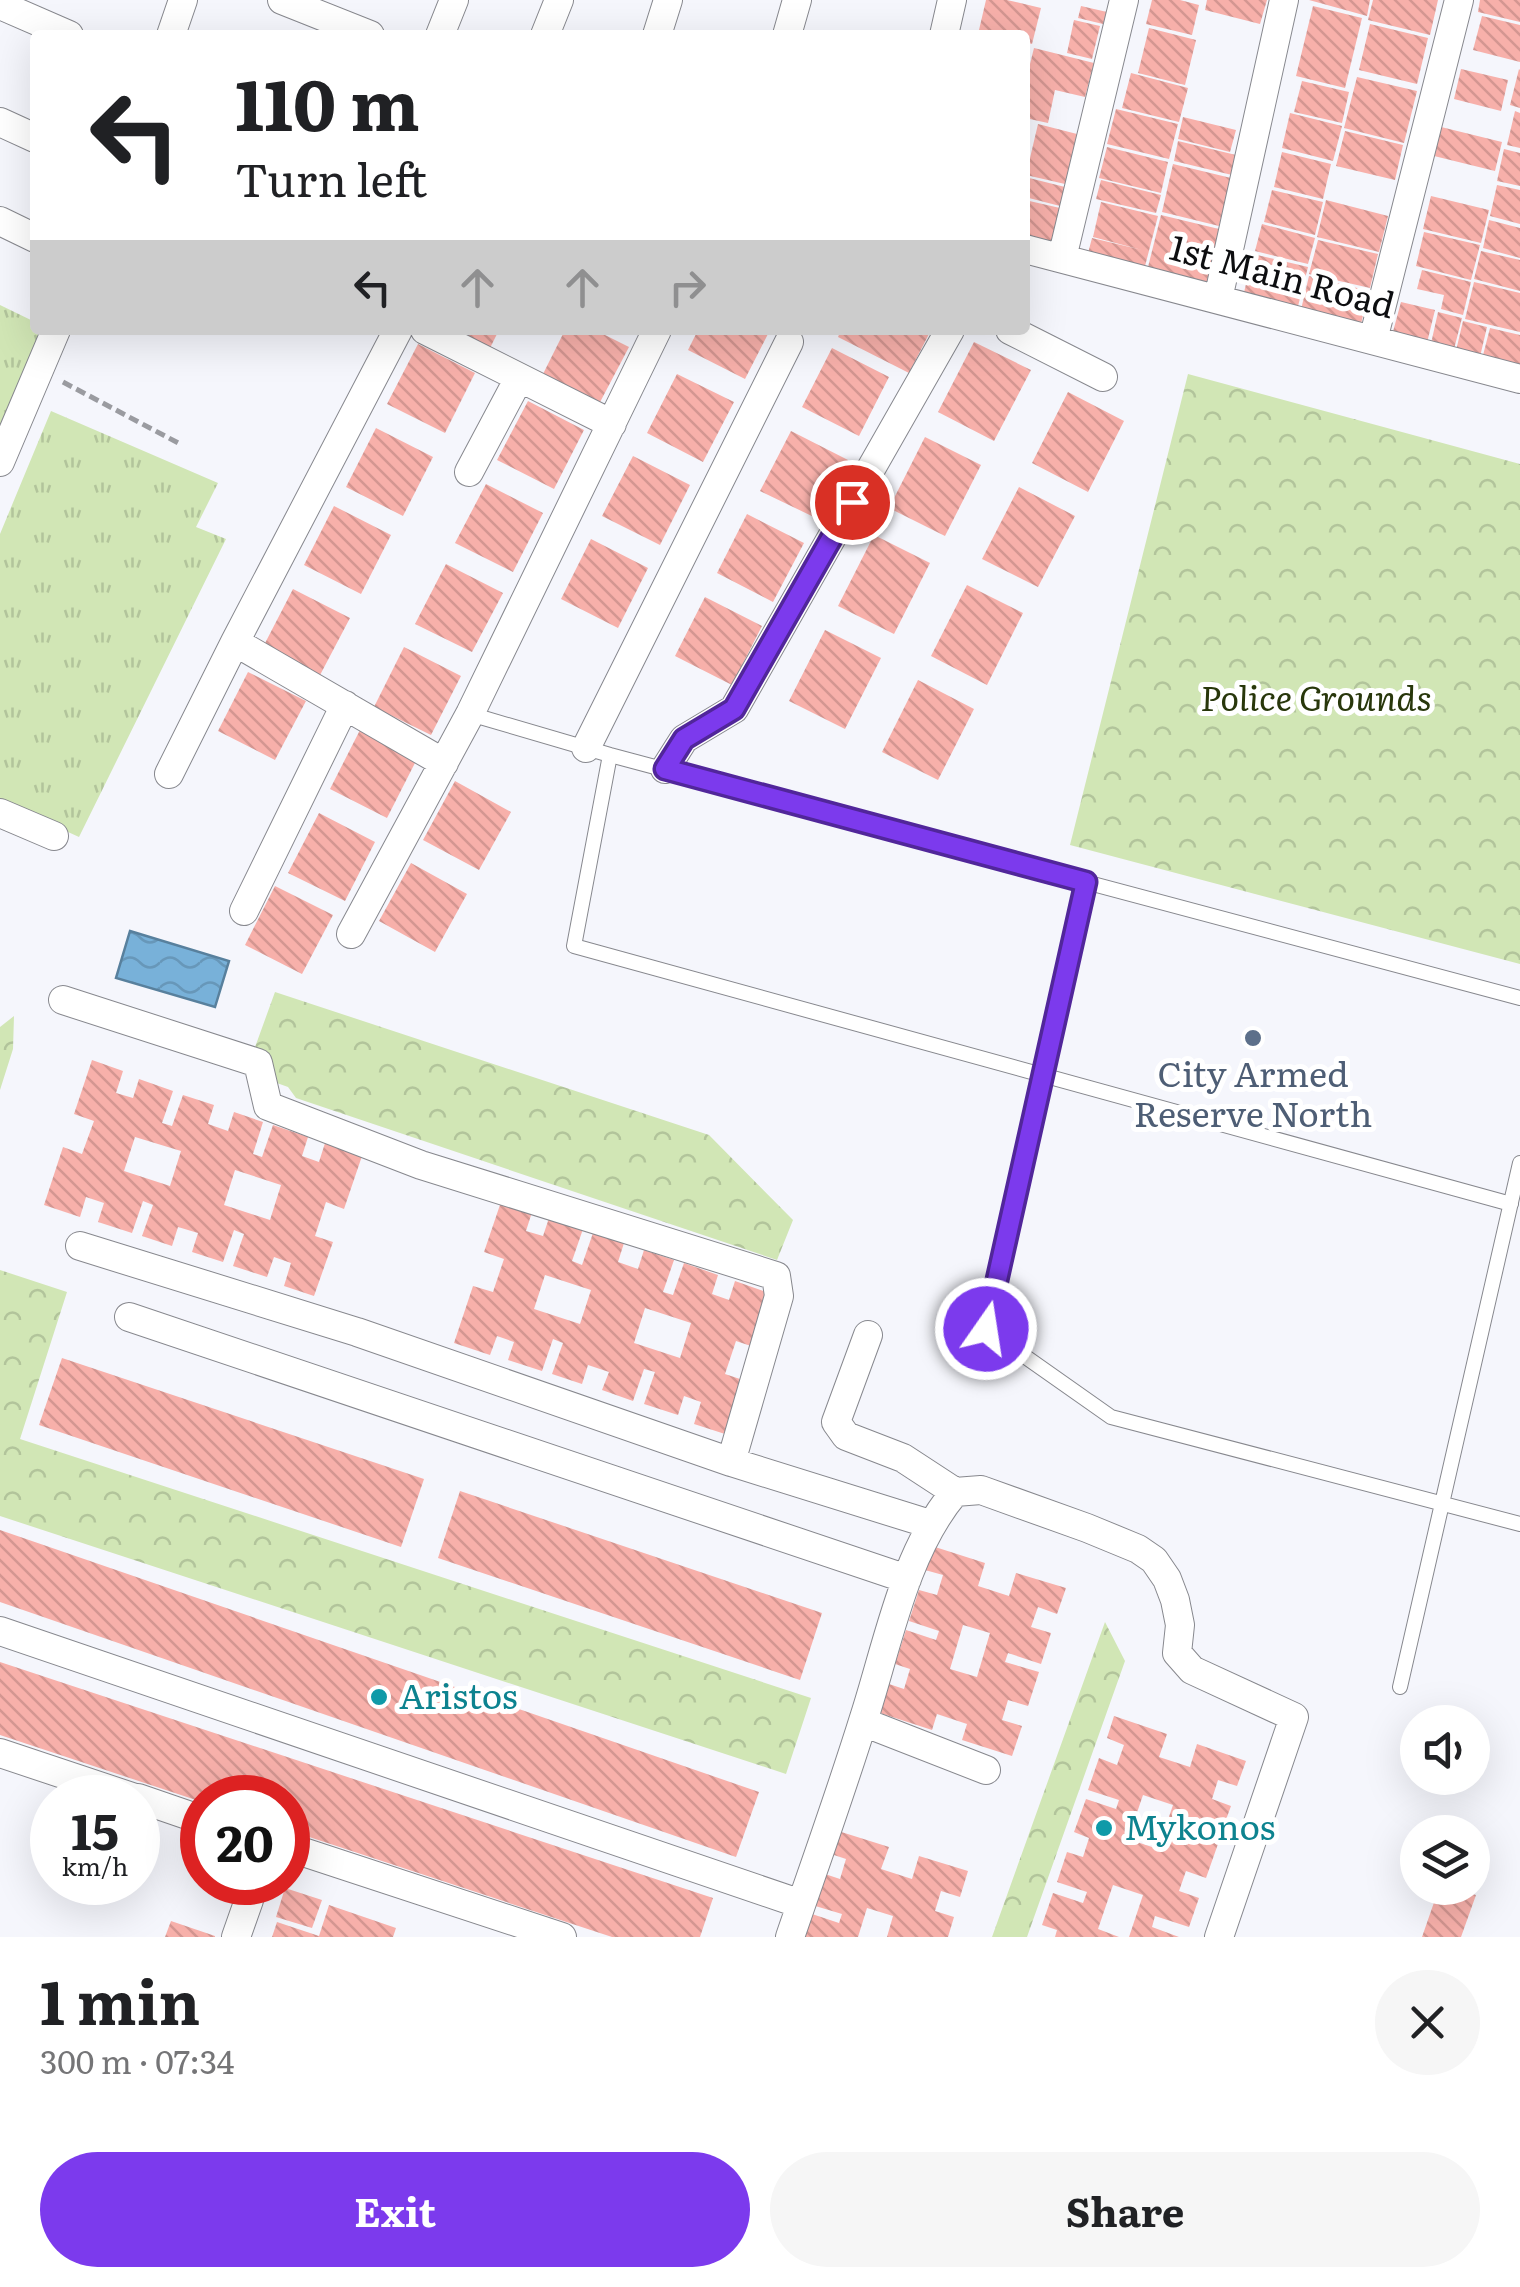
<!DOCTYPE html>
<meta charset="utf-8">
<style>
:root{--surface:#fff;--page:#f6f6f6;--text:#202124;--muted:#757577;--accent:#7c3aed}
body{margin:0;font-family:Literata,serif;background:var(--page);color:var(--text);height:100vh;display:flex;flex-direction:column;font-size:38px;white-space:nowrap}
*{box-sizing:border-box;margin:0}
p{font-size:32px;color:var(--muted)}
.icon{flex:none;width:55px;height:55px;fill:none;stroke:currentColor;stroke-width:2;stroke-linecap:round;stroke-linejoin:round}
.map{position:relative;height:1937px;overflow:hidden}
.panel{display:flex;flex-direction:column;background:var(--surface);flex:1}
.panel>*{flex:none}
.banner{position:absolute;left:30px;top:30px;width:1000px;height:305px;border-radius:10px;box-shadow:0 10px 40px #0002;background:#fff;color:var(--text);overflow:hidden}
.controls{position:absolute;left:1400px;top:1705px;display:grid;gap:20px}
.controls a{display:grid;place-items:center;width:90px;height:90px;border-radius:50%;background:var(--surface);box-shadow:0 10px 40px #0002;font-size:50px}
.speed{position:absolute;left:30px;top:1775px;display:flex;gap:20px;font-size:50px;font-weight:700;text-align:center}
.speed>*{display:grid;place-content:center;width:130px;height:130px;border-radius:50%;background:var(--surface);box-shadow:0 10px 40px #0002;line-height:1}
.speed small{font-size:25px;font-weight:400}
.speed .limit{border:15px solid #d22;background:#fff;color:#111}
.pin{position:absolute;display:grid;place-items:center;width:85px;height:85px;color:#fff;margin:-42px;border:5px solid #fff;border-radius:50%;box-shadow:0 2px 10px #0007}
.me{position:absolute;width:110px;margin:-55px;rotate:13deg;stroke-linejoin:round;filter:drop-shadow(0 0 8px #0008)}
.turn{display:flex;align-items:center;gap:35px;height:210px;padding:0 40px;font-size:45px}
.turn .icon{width:130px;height:130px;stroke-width:2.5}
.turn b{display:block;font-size:70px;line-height:85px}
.lanes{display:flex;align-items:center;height:95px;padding:0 40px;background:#0003;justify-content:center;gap:50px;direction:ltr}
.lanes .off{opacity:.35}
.round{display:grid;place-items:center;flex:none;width:105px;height:105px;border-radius:52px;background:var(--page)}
.summary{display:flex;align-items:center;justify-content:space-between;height:170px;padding:0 40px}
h1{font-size:60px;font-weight:700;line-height:75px}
.cta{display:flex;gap:20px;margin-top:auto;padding:20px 40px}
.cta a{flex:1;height:115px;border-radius:60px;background:var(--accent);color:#fff;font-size:40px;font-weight:700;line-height:115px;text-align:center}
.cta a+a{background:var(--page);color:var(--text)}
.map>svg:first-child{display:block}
.grass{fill:url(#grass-tufts)}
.park{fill:url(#park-crowns)}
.water{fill:url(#water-waves);stroke:#58809d;stroke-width:2.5}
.building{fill:url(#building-back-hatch);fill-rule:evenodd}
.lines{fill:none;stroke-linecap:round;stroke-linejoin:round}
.lane-casing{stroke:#87888e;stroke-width:16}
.street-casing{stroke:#87888e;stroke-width:30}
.path{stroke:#9a9ba0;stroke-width:5;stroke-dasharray:10 5;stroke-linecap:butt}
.lane{stroke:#fff;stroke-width:14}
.street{stroke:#fff;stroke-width:28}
.route-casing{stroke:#51269a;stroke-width:25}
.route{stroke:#7c3aed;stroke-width:18}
.service-dot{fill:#5c6f8a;stroke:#fff;stroke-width:4}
.culture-dot{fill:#0f9aa8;stroke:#fff;stroke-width:4}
.labels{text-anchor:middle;stroke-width:10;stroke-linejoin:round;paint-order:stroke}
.street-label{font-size:35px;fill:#0d0e10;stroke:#fff}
.park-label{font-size:35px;font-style:italic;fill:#28370b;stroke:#fff}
.service-label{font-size:35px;fill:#4e5e75;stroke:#fff}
.culture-label{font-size:35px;fill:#0d838f;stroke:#fff;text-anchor:start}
</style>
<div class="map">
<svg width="1520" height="1937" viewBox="0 0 1520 1937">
<defs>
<pattern id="grass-tufts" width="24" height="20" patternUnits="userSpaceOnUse" patternTransform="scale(2.5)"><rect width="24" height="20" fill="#d1e6b5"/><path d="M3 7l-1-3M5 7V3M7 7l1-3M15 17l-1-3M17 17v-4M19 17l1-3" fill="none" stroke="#b2c49b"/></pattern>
<pattern id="park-crowns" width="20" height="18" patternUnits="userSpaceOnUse" patternTransform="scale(2.5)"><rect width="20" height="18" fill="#d1e6b5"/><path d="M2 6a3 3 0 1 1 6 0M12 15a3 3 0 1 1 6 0" fill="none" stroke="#b2c49b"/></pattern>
<pattern id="water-waves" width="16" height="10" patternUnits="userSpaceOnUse" patternTransform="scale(2.5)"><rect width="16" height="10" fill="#78b1d9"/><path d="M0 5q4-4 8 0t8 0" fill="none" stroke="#6797b9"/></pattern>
<pattern id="building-back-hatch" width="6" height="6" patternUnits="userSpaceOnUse" patternTransform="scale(2.5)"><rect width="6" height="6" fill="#f7b0aa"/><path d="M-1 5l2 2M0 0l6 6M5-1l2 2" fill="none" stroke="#d39691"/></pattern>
</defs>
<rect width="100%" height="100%" fill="#f5f6fc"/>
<!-- grass -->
<path class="grass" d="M 0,305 L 35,322 L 35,330 L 43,330 L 0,432 Z
M 51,411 L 218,483 L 196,527 L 226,539 L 79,837 L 0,801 L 0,534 Z"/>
<!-- park -->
<path class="park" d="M 1188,374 L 1520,464 L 1520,964 L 1070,845 Z
M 275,992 L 709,1135 L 793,1220 L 777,1260 L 296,1098 L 288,1087 L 246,1072 Z
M 14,1016 L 13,1049 L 0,1090 L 0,1027 Z
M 0,1270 L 67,1292 L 20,1439 L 811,1698 L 786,1774 L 0,1516 Z
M 1105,1622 L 1125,1661 L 1027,1937 L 992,1937 Z"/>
<!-- water -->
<path class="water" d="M 130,931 L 229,961 L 215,1007 L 116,978 Z"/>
<!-- building -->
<path class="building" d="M 986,0 L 1007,0 L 1041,8 L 1032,44 L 1025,42 L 1025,35 L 997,35 L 979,30 Z
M 1152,0 L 1180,0 L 1199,5 L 1192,35 L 1146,24 Z
M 1207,0 L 1267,0 L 1260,24 L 1205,10 Z
M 1309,0 L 1370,0 L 1367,16 Z
M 1373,0 L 1438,0 L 1430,35 L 1368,20 Z
M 1480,0 L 1520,0 L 1520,22 L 1478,12 Z
M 1081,6 L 1107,12 L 1103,24 L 1078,18 Z
M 1313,6 L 1362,18 L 1345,88 L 1296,76 Z
M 1482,16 L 1520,25 L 1520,62 L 1473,50 Z
M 1074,20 L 1100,26 L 1092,59 L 1067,53 Z
M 1370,24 L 1428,38 L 1417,84 L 1359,70 Z
M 1149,28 L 1196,40 L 1185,85 L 1138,73 Z
M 1034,48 L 1094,63 L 1085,97 L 1055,90 L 1048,123 L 1025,118 L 1025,84 Z
M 1461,69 L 1508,80 L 1501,111 L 1454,99 Z
M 1519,69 L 1520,70 L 1520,108 L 1510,105 Z
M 1131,73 L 1188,88 L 1179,122 L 1122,108 Z
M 1357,77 L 1417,91 L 1404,143 L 1344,128 Z
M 1302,81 L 1349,92 L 1342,123 L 1294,112 Z
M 1116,109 L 1178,124 L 1169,159 L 1107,144 Z
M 1515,111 L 1520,113 L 1520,148 L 1507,145 Z
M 1290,113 L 1342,126 L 1333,161 L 1282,148 Z
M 1183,117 L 1236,130 L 1230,152 L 1178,139 Z
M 1038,124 L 1077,134 L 1065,184 L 1026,175 Z
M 1437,126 L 1502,142 L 1495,171 L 1430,155 Z
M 1345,131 L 1403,145 L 1395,180 L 1336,166 Z
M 1178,141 L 1236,155 L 1232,175 L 1174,161 Z
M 1107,147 L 1168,162 L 1161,193 L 1099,178 Z
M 1504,149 L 1520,153 L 1520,186 L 1497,181 Z
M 1282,152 L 1331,164 L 1323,199 L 1274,187 Z
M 1173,164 L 1231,178 L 1219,226 L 1162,212 Z
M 1025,177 L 1065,187 L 1060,206 L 1025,197 Z
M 1101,180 L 1161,195 L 1156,213 L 1096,199 Z
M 1497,185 L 1520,190 L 1520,224 L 1490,216 Z
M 1272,190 L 1323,202 L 1315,235 L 1264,222 Z
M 1431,196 L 1489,210 L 1481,243 L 1423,229 Z
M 1025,200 L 1060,208 L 1052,244 L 1025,237 Z
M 1326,200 L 1388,216 L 1379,252 L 1317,237 Z
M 1101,202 L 1158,216 L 1144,270 L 1087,257 L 1092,238 L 1142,250 L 1093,237 Z
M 1161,215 L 1219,229 L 1206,285 L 1147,271 Z
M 1489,220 L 1520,228 L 1520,258 L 1483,248 Z
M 1262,224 L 1315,238 L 1308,264 L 1255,251 Z
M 1424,232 L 1480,245 L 1471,280 L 1416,266 Z
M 1318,240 L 1378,254 L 1370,288 L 1309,274 Z
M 1481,251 L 1520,260 L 1520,291 L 1474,279 Z
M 1253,254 L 1308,267 L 1296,314 L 1242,301 Z
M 1422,270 L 1471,282 L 1463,315 L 1441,309 L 1444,295 L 1417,289 Z
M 1309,276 L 1369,291 L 1359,332 L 1299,318 Z
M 1474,282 L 1520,293 L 1520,332 L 1465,319 Z
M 1401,302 L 1435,310 L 1426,347 L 1391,339 Z
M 1438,312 L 1462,318 L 1453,353 L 1430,348 Z
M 1463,321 L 1487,327 L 1479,361 L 1455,355 Z
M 1490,328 L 1520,335 L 1520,368 L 1481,363 Z
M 449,330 L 499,330 L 489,350 Z
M 565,330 L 595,330 L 629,347 L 598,406 L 541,378 Z
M 698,330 L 770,330 L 745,379 L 688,350 Z
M 841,330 L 931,330 L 909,373 L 838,337 Z
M 974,342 L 1031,370 L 994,441 L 938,412 Z
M 418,344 L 475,373 L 445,433 L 387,404 Z
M 832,348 L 889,377 L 859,436 L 802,407 Z
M 677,374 L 734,402 L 703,462 L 647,433 Z
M 1068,392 L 1124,421 L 1088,492 L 1032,463 Z
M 528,401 L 584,430 L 554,489 L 497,460 Z
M 376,428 L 433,457 L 403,516 L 346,487 Z
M 791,431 L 848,460 L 818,519 L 760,491 Z
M 925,437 L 981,465 L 945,536 L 889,508 Z
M 633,456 L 690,485 L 660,545 L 602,516 Z
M 486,484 L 543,513 L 513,572 L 455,543 Z
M 1019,487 L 1075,516 L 1038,587 L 982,559 Z
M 334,506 L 391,535 L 361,594 L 304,565 Z
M 747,514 L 804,543 L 773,602 L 717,573 Z
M 874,535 L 930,563 L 894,634 L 838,606 Z
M 591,539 L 648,568 L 618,628 L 561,599 Z
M 446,564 L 503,593 L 472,652 L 415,624 Z
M 967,585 L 1023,613 L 987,685 L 931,656 Z
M 293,589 L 350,618 L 319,677 L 262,649 Z
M 705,597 L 762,626 L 732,685 L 675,656 Z
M 825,630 L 881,658 L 845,729 L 789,701 Z
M 404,647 L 461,676 L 431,735 L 374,707 Z
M 248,672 L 306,701 L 275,760 L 218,731 Z
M 918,680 L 974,709 L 938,780 L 882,752 Z
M 360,730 L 417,759 L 387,818 L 330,789 Z
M 455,781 L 511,812 L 479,870 L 423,840 Z
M 319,813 L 375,842 L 345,901 L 288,873 Z
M 411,863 L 467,894 L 435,952 L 379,921 Z
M 275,886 L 333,915 L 302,974 L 245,945 Z
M 92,1060 L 123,1071 L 116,1093 L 133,1098 L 139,1079 L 173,1091 L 162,1123 L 172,1126 L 183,1095 L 214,1105 L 208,1124 L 228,1131 L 234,1112 L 263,1122 L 253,1154 L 262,1157 L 273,1125 L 308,1137 L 302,1156 L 319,1162 L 325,1143 L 362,1156 L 344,1209 L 326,1202 L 315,1236 L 333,1242 L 314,1296 L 284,1286 L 291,1263 L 274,1257 L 267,1277 L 233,1266 L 244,1234 L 234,1230 L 223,1262 L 192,1252 L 198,1233 L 178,1227 L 172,1246 L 142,1236 L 153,1205 L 143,1201 L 132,1233 L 98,1222 L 104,1203 L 86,1197 L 80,1217 L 44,1205 L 63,1147 L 82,1154 L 94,1121 L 74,1114 ZM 135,1137 L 181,1151 L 170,1186 L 124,1171 ZM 235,1170 L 281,1185 L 270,1220 L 224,1205 Z
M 502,1199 L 533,1209 L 526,1231 L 543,1236 L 549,1218 L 583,1229 L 572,1261 L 582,1265 L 593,1233 L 624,1243 L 618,1262 L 638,1269 L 644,1250 L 674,1260 L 663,1292 L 673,1295 L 684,1263 L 718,1275 L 712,1294 L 729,1300 L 735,1281 L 772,1294 L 754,1347 L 736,1341 L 725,1374 L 743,1380 L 725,1434 L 694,1424 L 701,1402 L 684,1396 L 678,1415 L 644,1404 L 655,1372 L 644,1369 L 633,1401 L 602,1390 L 609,1372 L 588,1365 L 582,1384 L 552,1374 L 563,1343 L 553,1339 L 542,1371 L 508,1360 L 514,1342 L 497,1336 L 490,1355 L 454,1343 L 473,1286 L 493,1292 L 504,1259 L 484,1252 ZM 545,1275 L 591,1290 L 580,1324 L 534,1309 ZM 645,1308 L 691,1323 L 680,1358 L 634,1343 Z
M 62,1358 L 424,1479 L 401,1547 L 39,1425 Z
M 460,1491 L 822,1613 L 800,1680 L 438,1558 Z
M 0,1530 L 759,1792 L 736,1857 L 0,1602 Z
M 932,1546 L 985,1563 L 978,1586 L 1009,1596 L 1016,1573 L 1066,1588 L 1057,1614 L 1038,1607 L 1031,1627 L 1051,1633 L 1041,1664 L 1008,1653 L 1005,1662 L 1039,1672 L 1028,1706 L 1008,1700 L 1002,1720 L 1022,1726 L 1012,1756 L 962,1740 L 967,1724 L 937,1714 L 932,1730 L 880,1713 L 889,1684 L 904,1689 L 910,1669 L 895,1664 L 906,1630 L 936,1640 L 939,1631 L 909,1621 L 919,1590 L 937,1595 L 943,1575 L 925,1570 ZM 963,1625 L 990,1633 L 977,1677 L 950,1669 Z
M 0,1662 L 713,1898 L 700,1937 L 612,1937 L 288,1830 L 288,1798 L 202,1798 L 202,1802 L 0,1735 Z
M 1114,1716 L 1167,1734 L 1159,1757 L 1190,1767 L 1197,1744 L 1246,1761 L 1237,1786 L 1218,1780 L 1212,1799 L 1231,1806 L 1220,1836 L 1187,1824 L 1184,1833 L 1218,1844 L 1206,1878 L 1186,1871 L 1179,1891 L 1199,1898 L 1189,1927 L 1155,1916 L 1152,1927 L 1179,1937 L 1129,1937 L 1143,1895 L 1113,1885 L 1098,1929 L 1119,1937 L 1055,1937 L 1057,1930 L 1042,1925 L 1053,1893 L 1083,1903 L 1087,1892 L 1057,1882 L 1067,1852 L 1083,1857 L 1089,1838 L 1074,1832 L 1086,1799 L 1116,1809 L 1119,1800 L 1088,1790 L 1099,1758 L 1117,1765 L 1124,1745 L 1107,1738 ZM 1143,1795 L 1173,1805 L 1158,1849 L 1128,1839 Z
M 835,1830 L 889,1847 L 881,1869 L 912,1879 L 919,1856 L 968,1871 L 960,1897 L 941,1891 L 935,1911 L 954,1917 L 948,1937 L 887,1937 L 893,1916 L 867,1908 L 858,1937 L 801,1937 L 809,1913 L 839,1923 L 842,1914 L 812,1905 L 822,1873 L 840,1879 L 846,1859 L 828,1853 Z
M 285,1888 L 322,1900 L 312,1928 L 276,1917 Z
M 1439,1888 L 1452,1888 L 1476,1895 L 1461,1937 L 1422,1937 Z
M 329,1905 L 396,1928 L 393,1937 L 272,1937 L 277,1922 L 319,1936 Z
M 171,1921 L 215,1936 L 215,1937 L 165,1937 Z"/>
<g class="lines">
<!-- lane casing -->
<g class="lane-casing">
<path id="lane" d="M 470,714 L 610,755 L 1520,998
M 610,755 L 574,946 L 1511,1204
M 1086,881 L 986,1329 L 1111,1417 L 1520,1524
M 1400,1687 L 1520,1163"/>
</g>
<!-- street casing -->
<g class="street-casing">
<path id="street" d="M 282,0 L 370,35
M 0,5 L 69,35
M 171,35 L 183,0
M 440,35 L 454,0
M 545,35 L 559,0
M 657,35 L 668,0
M 787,35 L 797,0
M 944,35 L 952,0
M 0,122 L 35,138
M 0,221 L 35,238
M 1025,249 L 1520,379
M 1062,258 L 1124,0
M 1218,299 L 1284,0
M 425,330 L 612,424
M 1010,330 L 1103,377
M 1373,340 L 1459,0
M 0,462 L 56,330
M 469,472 L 519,378
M 235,642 L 444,763
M 586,748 L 789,342
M 665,769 L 684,739 L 734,709 L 950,330
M 169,774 L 235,642 L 398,330
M 0,813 L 54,836
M 244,911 L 345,705
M 351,934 L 470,714 L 657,330
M 63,1000 L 258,1063 L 268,1106 L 421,1165 L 776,1276 L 779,1296 L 731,1462 L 930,1524
M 80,1246 L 357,1332 L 731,1462
M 129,1317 L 907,1579
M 868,1335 L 836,1422 L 846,1436 L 903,1458 L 955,1492
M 0,1631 L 801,1904
M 863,1722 L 986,1770
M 0,1753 L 135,1798
M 138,1798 L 202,1820
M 288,1847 L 562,1937
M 236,1937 L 249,1900
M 790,1937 C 815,1864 841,1792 864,1718 C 888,1644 904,1552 955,1492 L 981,1490 L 1087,1528 L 1138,1549 L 1154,1560 L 1167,1579 L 1175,1600 L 1180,1625 L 1177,1653 L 1192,1670 L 1294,1717 L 1219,1937"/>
</g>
<!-- path -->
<path class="path" d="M 63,382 L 182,445"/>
<!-- lane -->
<use href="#lane" class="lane"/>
<!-- street -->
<use href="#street" class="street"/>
</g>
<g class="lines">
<!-- route casing -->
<g class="route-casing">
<path id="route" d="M 852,502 L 734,709 L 684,739 L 665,769 L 1086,882 L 986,1329"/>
</g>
<!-- route -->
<use href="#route" class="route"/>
</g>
<!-- markers -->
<circle class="service-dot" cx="1253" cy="1038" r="10"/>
<g class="culture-dot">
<circle cx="379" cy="1697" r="10"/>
<circle cx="1104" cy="1828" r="10"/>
</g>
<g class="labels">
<!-- street labels -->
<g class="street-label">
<text transform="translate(1282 277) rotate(15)" y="12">1st Main Road</text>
</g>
<!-- park labels -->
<g class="park-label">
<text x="1316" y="711">Police Grounds</text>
</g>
<!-- service labels -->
<g class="service-label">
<text x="1253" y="1087">City Armed<tspan x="1253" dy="40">Reserve North</tspan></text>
</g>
<!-- culture labels -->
<g class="culture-label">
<text x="399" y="1709">Aristos</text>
<text x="1124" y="1840">Mykonos</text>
</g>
</g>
</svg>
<div class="controls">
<a><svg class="icon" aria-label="sound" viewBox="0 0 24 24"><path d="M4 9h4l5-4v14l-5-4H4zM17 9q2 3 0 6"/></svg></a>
<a><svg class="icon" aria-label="layers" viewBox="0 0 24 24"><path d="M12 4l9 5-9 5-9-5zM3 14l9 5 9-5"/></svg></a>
</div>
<div class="speed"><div>15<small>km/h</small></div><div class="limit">20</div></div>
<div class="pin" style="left:852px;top:502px;background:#d93025"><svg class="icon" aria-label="arrive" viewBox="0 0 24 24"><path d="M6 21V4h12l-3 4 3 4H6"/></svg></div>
<svg class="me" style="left:986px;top:1329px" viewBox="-20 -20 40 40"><circle r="17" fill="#7c3aed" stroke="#fff" stroke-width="3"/><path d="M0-11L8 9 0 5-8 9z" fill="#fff"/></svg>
<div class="banner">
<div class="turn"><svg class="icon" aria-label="left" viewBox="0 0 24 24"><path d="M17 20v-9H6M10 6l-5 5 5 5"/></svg><div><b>110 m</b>Turn left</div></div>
<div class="lanes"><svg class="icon" aria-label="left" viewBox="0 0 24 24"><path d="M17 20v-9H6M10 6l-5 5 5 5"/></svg><svg class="icon off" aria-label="ahead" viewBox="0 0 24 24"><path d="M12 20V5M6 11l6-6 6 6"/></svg><svg class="icon off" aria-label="ahead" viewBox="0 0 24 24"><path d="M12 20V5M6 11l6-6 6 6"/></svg><svg class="icon off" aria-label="right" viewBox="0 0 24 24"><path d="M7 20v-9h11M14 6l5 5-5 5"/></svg></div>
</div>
</div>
<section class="panel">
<div class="summary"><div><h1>1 min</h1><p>300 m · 07:34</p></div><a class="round"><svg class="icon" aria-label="close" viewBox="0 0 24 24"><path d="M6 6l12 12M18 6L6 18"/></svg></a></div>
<div class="cta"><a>Exit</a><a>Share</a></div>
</section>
